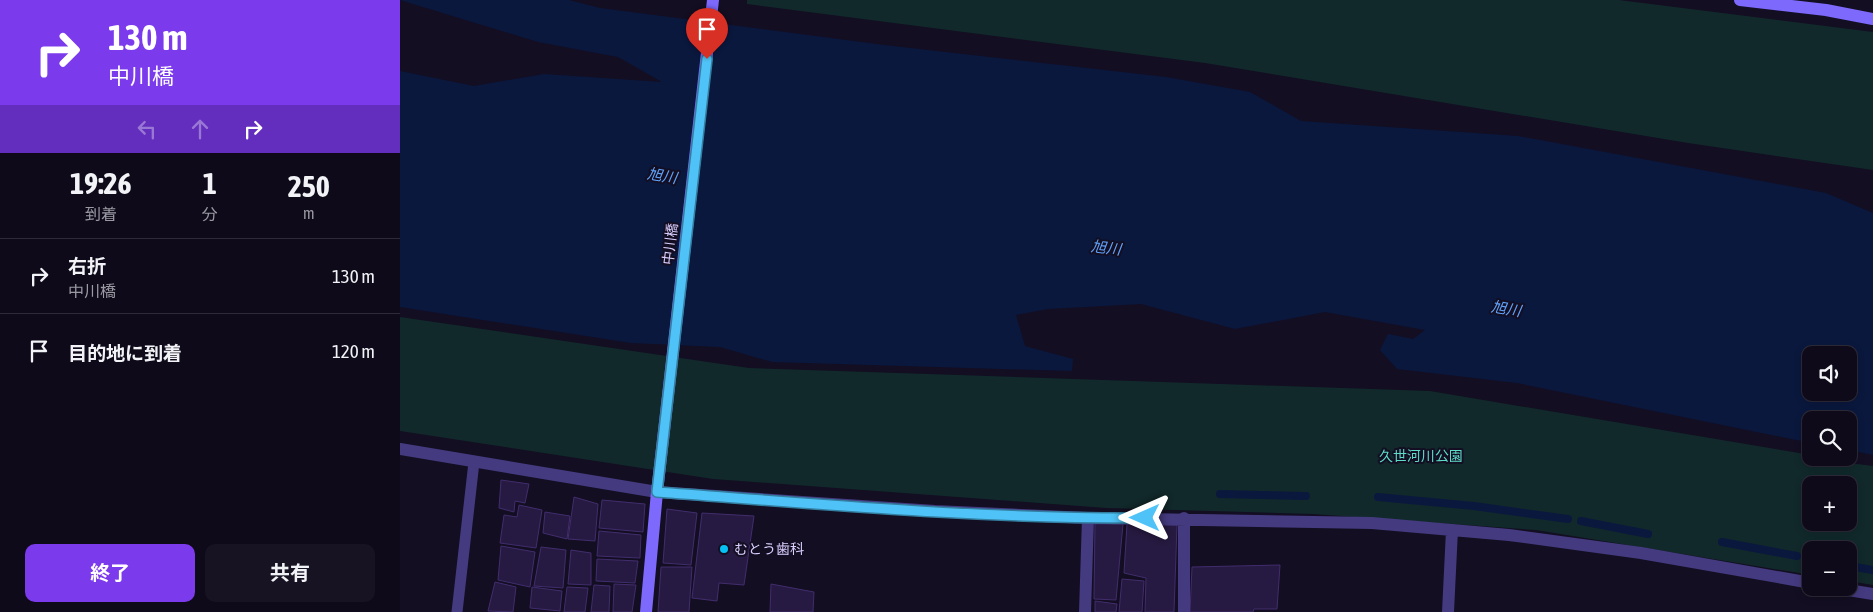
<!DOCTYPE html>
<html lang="ja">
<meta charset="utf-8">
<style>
:root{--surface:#0e0a1a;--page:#171323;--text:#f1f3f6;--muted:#9b9aa2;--line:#2e2b39;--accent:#7c3aed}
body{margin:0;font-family:"Asap Condensed","Noto Sans JP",sans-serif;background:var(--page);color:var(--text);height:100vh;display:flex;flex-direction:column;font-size:19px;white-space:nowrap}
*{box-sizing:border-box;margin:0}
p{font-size:16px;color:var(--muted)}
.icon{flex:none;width:28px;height:28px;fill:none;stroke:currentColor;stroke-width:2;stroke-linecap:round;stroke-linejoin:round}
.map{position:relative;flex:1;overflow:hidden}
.sheet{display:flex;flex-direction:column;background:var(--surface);width:400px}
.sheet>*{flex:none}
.hud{background:#7c3aed;color:#fff;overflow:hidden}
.buttons{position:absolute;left:1402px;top:346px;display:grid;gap:10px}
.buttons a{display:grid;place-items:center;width:55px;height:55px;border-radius:10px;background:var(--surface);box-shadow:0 2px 8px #0003,0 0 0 1px var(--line);font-size:25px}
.pin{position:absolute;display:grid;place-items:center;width:42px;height:42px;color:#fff;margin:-51px -21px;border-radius:50% 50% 50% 0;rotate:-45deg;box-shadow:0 0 5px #0007}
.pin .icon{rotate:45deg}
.me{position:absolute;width:55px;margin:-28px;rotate:270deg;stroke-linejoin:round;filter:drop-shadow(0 0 4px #0008)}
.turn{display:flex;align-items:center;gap:18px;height:105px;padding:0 25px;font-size:22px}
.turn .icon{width:65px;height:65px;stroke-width:2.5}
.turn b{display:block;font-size:35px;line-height:42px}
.lanes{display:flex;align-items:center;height:48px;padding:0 25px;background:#0003;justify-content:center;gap:25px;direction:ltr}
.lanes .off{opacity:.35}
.eta{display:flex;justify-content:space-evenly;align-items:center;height:85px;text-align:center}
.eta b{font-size:30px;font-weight:700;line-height:35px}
.cta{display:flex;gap:10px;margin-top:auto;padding:10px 25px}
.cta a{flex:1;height:58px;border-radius:10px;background:var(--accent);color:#fff;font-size:20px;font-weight:700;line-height:58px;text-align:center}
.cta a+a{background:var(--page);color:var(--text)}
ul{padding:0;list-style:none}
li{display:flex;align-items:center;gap:15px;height:75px;padding:0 25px;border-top:1px solid var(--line)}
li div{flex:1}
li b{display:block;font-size:19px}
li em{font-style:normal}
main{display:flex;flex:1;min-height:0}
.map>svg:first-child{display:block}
.green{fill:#11292b;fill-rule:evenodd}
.water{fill:#0a183e;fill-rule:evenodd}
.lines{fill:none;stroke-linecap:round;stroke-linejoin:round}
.stream{stroke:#0a183e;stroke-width:8}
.building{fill:#271a42;stroke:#412d6d}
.lane{stroke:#443a7f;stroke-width:11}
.street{stroke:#443a7f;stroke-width:12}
.secondary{stroke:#7d69fc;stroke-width:12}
.route-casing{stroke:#337fa1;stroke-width:12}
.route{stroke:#4fc3f7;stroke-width:9}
.poi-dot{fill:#06c2f4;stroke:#130e22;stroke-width:2}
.labels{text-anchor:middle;stroke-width:4;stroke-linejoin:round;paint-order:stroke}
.street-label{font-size:14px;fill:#dacffe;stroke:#130e22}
.park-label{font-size:14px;fill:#5ddcca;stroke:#130e22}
.poi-label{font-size:14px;fill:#dacffe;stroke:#130e22;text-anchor:start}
.water-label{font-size:15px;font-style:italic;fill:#60a3fb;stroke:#130e22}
</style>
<main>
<section class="sheet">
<div class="hud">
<div class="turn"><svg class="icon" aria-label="right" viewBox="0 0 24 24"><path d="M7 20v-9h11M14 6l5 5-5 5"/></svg><div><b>130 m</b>中川橋</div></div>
<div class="lanes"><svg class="icon off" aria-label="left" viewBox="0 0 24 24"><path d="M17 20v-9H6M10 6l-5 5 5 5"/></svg><svg class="icon off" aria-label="ahead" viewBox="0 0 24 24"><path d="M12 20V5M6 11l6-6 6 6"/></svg><svg class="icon" aria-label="right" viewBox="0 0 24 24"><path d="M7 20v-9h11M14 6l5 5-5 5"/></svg></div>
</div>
<div class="eta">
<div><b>19:26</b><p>到着</p></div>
<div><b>1</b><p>分</p></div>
<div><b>250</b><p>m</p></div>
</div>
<ul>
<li><svg class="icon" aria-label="right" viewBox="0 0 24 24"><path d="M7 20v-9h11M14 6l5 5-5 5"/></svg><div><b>右折</b><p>中川橋</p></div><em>130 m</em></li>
<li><svg class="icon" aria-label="arrive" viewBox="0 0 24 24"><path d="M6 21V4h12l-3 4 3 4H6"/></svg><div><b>目的地に到着</b></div><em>120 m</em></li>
</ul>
<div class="cta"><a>終了</a><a>共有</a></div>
</section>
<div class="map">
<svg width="1473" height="612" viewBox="0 0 1473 612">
<rect width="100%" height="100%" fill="#130e22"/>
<!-- green -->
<path class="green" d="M 347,0 L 1219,0 L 1473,32 L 1473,170 L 1288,143 L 805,63 L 347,4 Z
M 0,317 L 349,368 L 1030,391 L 1411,455 L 1411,458 L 1473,466 L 1473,585 L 1449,581 L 1449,550 L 1411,550 L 1411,575 L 1136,530 L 913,514 L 706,508 L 313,479 L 0,431 ZM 1411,485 L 1449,485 L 1449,522 L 1411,522 Z"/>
<!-- water -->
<path class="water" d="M 0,0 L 169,0 L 200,8 L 484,45 L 766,77 L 850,92 L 901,121 L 1118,136 L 1426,193 L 1473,213 L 1473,455 L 1449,450 L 1449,420 L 1411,420 L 1411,443 L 1117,383 L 997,369 L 980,350 L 988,334 L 1013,339 L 1025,330 L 925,312 L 835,329 L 741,304 L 648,309 L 616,315 L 625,346 L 673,359 L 672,371 L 372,362 L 320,347 L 231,343 L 0,307 L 0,71 L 74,86 L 144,74 L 262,82 L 218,57 L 138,42 ZM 1411,355 L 1449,355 L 1449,392 L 1411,392 Z"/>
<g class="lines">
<!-- stream -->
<path class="stream" d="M 820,494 L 906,496
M 978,497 L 1074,506 L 1168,519
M 1181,521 L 1248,534
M 1322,542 L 1397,556
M 1409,559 L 1411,559
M 1449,566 L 1473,570"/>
</g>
<!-- building -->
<path class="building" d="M 101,480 L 129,484 L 125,503 L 115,501 L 114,512 L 99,508 Z
M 174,497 L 198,504 L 195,541 L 168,539 Z
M 202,500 L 245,504 L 243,532 L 199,528 Z
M 119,505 L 142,510 L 136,548 L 100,543 L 104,515 L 117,517 Z
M 267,509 L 297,513 L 291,565 L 263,563 Z
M 145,512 L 170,516 L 167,539 L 143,533 Z
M 302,513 L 354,516 L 344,585 L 319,583 L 317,601 L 292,598 Z
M 695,523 L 723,524 L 716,600 L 694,599 Z
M 727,524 L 777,525 L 774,612 L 745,612 L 746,578 L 724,573 Z
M 199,531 L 241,535 L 240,558 L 197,556 Z
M 101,546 L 135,552 L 130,587 L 98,580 Z
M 141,547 L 166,550 L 163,588 L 134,586 Z
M 171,550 L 191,553 L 191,585 L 168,584 Z
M 197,559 L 238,561 L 235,583 L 196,581 Z
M 880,565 L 877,609 L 854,609 L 853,612 L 790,612 L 792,567 Z
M 261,567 L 292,567 L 289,612 L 258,612 Z
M 722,579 L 744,581 L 742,612 L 719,612 Z
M 95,582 L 116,587 L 113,612 L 88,611 Z
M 214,584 L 236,585 L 232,612 L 213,612 Z
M 371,584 L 414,592 L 413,612 L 370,612 Z
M 194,585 L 210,586 L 209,612 L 191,612 Z
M 132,587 L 162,591 L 160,611 L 130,608 Z
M 167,587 L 188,588 L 185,612 L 164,612 Z
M 695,601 L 717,604 L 716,612 L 695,612 Z"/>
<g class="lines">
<!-- lane -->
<path class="lane" d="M 57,612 L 74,462"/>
<!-- street -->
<path class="street" d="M 0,449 L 257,492 L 535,511 L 688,518 L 972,523 L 1109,535 L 1241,553 L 1411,583
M 784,518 L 784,612
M 1436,588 L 1473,594
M 685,612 L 688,518
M 1048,612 L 1052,530"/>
<!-- secondary -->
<path class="secondary" d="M 1340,0 L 1426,10 L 1473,19
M 246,612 L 257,492 L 313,0"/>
</g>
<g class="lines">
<!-- route casing -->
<g class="route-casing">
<path id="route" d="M 307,59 L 257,492 C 419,504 582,519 745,518"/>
</g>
<!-- route -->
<use href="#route" class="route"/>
</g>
<!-- markers -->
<circle class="poi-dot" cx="324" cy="549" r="5"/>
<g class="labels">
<!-- street labels -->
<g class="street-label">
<text transform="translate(270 244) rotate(-83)" y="5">中川橋</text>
</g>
<!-- park labels -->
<g class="park-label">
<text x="1021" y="461">久世河川公園</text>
</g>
<!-- poi labels -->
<g class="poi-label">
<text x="334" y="554">むとう歯科</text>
</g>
<!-- water labels -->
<g class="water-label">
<text transform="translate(262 176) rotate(9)" y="5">旭川</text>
<text transform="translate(706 248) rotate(7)" y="5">旭川</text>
<text transform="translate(1106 309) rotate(9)" y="5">旭川</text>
</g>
</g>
</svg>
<div class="buttons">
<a><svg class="icon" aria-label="sound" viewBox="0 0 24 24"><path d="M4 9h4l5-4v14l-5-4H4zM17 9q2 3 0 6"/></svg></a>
<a><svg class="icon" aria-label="search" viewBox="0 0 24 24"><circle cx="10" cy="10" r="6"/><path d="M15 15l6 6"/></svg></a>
<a>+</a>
<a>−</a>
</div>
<div class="pin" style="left:307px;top:59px;background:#d93025"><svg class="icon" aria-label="arrive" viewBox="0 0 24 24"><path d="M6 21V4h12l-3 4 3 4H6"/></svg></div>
<svg class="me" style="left:745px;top:518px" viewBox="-20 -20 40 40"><path d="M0-17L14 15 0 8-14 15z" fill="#4fc3f7" stroke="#fff" stroke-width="4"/></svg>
</div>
</main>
